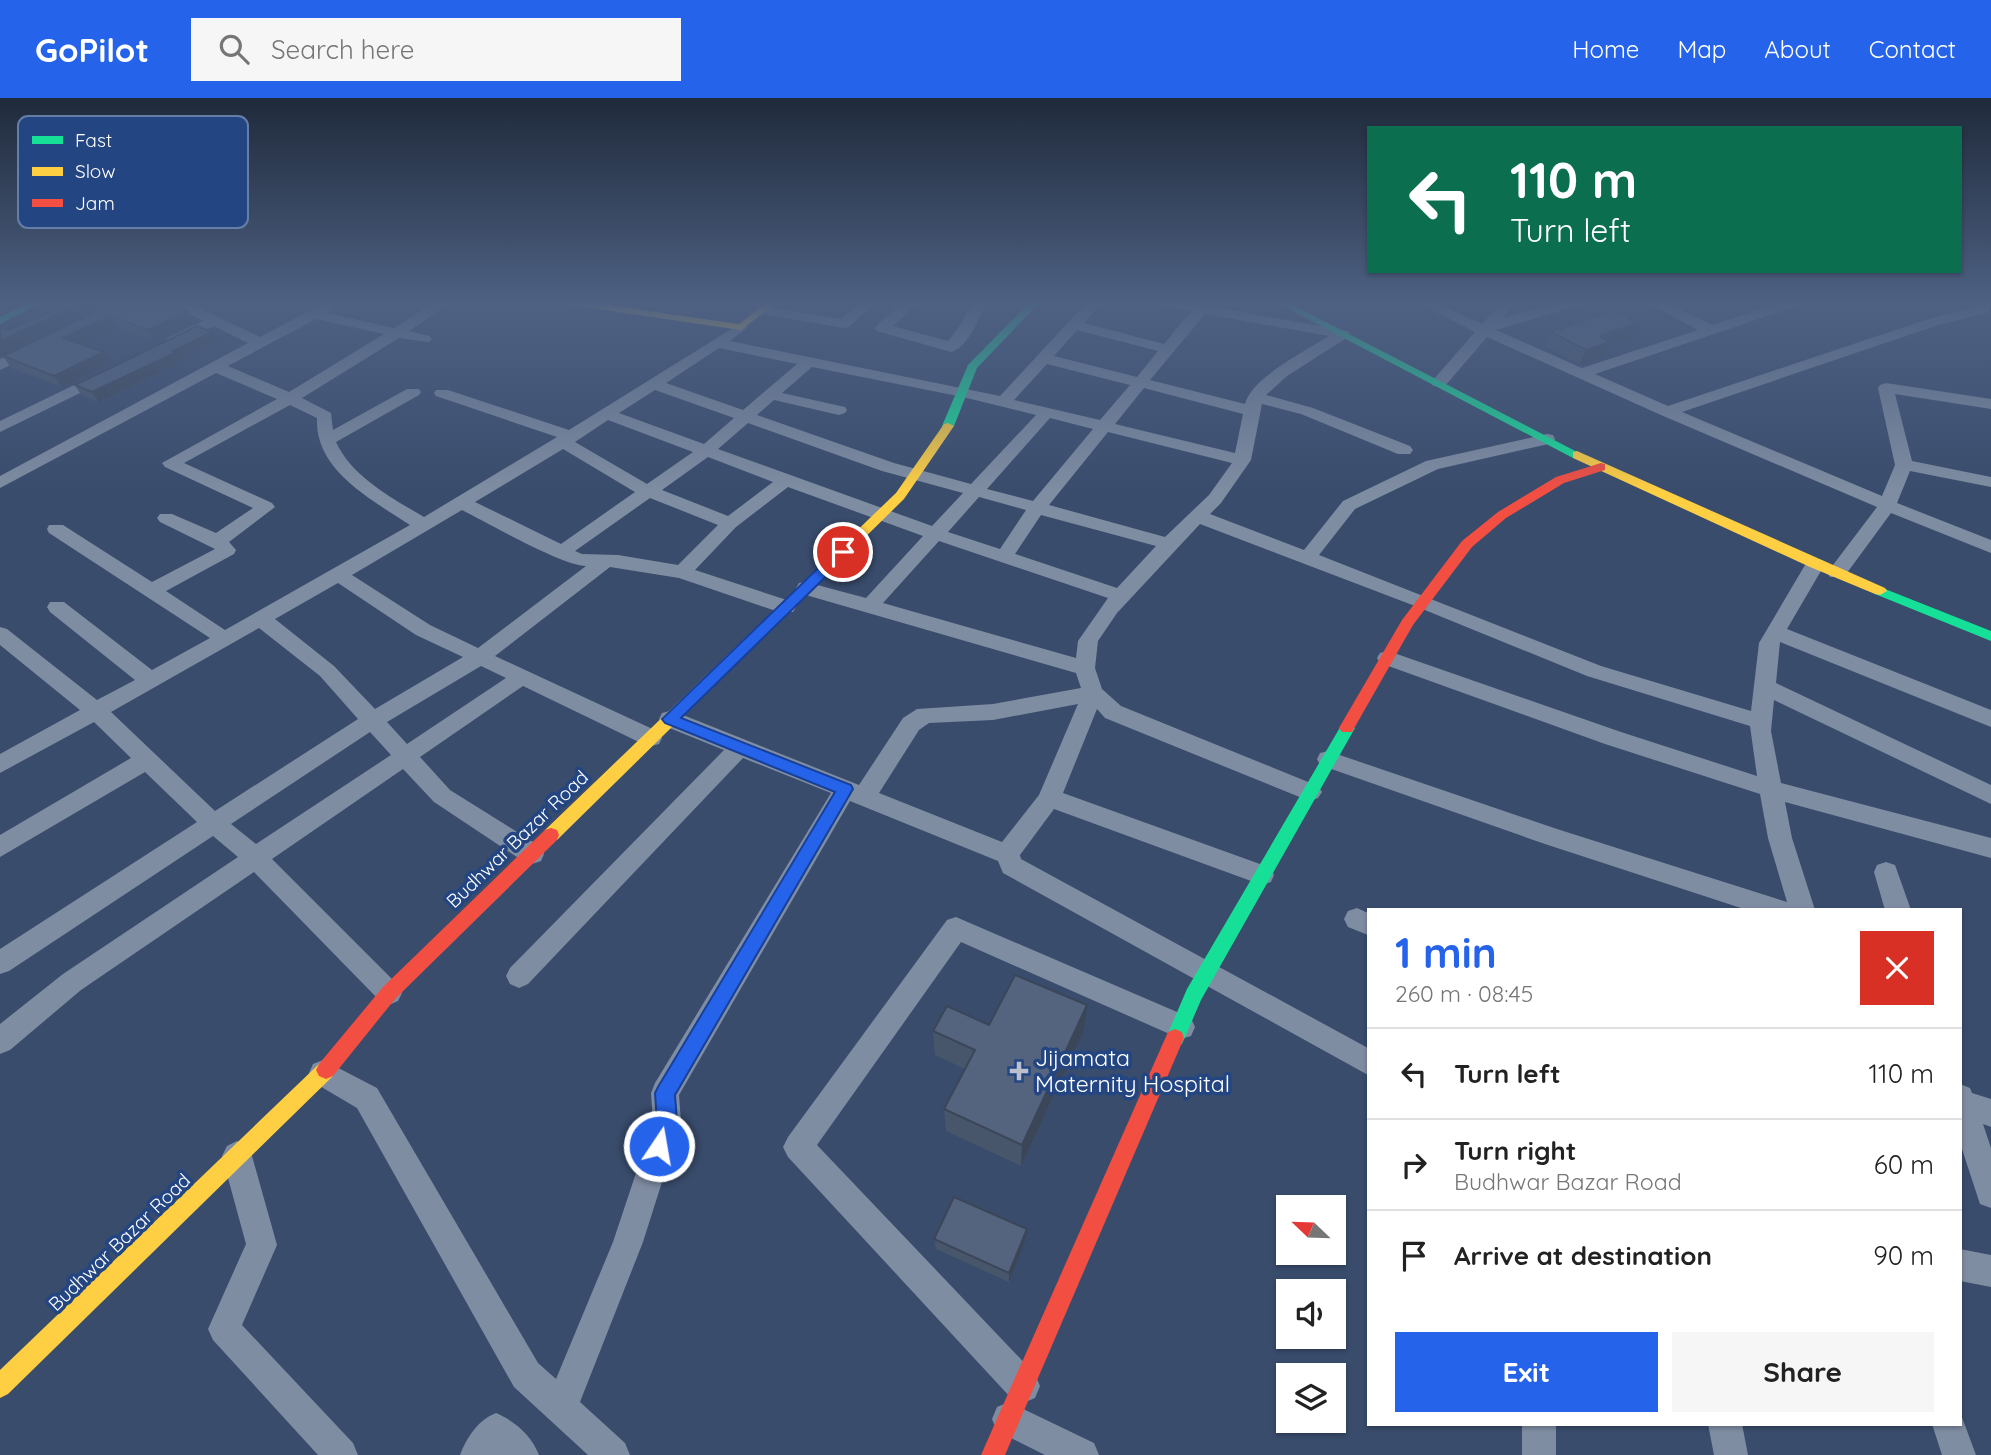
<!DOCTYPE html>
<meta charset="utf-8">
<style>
:root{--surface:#fff;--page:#f6f6f6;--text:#222;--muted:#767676;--line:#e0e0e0;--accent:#2563eb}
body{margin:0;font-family:Quicksand,sans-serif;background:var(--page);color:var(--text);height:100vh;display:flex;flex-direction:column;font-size:26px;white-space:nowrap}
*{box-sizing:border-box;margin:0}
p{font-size:23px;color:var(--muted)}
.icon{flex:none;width:38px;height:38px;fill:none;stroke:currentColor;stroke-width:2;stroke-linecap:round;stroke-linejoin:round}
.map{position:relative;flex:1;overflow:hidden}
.side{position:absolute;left:1367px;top:810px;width:595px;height:518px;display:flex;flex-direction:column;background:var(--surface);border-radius:0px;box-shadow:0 2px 5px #0004}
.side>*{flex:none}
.banner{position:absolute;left:1367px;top:28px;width:595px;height:147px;border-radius:0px;box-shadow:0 2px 5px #0004;background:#0b6e4f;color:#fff;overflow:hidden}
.needle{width:46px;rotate:293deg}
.buttons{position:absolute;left:1276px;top:1097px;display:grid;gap:14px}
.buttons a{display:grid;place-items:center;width:70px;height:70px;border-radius:0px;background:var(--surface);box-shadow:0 2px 5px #0004;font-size:35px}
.pin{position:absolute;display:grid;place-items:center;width:60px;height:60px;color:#fff;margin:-30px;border:4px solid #fff;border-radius:50%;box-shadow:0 2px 7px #0007}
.me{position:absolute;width:77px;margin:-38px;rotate:12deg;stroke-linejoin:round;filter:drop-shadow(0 0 5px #0008)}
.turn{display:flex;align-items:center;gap:24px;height:147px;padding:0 28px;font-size:32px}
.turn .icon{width:91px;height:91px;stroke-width:2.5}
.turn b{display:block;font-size:49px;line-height:60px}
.round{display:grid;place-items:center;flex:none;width:74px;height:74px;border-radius:0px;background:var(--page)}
.overview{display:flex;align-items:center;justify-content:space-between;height:119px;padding:0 28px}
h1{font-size:42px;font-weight:800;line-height:52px;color:var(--accent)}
.cta{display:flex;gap:14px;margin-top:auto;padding:14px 28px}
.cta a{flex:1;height:80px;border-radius:0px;background:var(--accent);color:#fff;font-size:28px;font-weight:800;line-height:80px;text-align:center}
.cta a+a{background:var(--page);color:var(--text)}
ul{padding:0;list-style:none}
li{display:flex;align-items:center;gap:21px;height:91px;padding:0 28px;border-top:2px solid var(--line)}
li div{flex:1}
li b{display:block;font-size:26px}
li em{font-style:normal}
header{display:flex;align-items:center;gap:42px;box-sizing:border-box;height:98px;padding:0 35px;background:var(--accent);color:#fff}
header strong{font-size:33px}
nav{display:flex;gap:38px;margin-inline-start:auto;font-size:24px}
.search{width:490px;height:63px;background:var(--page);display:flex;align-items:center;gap:18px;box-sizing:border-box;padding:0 24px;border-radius:0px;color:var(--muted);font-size:26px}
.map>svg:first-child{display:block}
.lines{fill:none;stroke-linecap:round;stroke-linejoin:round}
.street{fill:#7f8da2;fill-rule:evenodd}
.fast{fill:#16e098;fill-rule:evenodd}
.slow{fill:#ffcf43;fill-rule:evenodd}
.jam{fill:#f24e42;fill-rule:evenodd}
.wall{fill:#48566c}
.shaded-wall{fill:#3b4658}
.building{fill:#54647e;stroke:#3b4658;stroke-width:2}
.route{fill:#2563eb;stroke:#184099;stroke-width:2}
.poi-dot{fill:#bac0cc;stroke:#234682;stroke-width:2.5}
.labels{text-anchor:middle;stroke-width:7;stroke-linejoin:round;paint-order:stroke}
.street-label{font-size:19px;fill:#fff;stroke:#234682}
.near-poi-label{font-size:23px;fill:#fff;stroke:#234682;text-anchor:start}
.key{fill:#234682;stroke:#657ea8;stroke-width:2}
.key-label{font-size:19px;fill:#fff}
</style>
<header>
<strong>GoPilot</strong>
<div class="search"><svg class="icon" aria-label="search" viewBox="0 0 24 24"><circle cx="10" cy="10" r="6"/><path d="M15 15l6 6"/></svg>Search here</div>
<nav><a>Home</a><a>Map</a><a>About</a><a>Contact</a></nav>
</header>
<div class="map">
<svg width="1991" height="1357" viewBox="0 0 1991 1357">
<rect width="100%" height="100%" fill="#394c6c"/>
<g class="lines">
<!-- street -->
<path class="street" d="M 169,204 L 186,204 L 260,239 L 326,204 L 343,204 L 327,215 L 394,230 L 435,204 L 451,204 L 409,233 L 429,238 L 432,241 L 429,244 L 399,240 L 302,300 L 331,315 L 333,332 L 407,291 L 419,291 L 421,294 L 419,297 L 336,344 C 352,379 392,400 424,419 L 557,339 L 436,298 L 434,295 L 436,292 L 448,292 L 569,332 L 741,225 L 748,229 L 730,243 L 1000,298 L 1087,204 L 1102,204 L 1084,225 L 1164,246 L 1191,213 L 1159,207 L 1157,204 L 1186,204 L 1348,233 L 1350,236 L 1348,239 L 1287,278 L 1266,297 L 1313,310 L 1410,348 L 1413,352 L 1410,356 L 1398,356 L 1301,316 L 1262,306 L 1251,362 L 1221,405 L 1210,416 L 1304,452 L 1343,403 L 1426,363 L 1547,336 L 1553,337 L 1555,341 L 1553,345 L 1438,371 L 1355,411 L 1319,457 L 1601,568 L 1751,613 L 1759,545 L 1808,462 L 1822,462 L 1825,466 L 1787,531 L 1991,612 L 1991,629 L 1780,544 L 1776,585 L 1991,687 L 1991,706 L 1774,602 L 1771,633 L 1781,685 L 1991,740 L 1991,760 L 1785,704 L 1792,740 L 1815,812 L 1747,812 L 1545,746 L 1320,667 L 1317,661 L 1320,655 L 1328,653 L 1557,731 L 1787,804 L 1768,740 L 1760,696 L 1605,646 L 1380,565 L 1377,560 L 1380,555 L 1387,553 L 1394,555 L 1621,634 L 1757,678 L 1750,628 L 1587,578 L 1415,508 L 1200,426 L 1117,515 L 1098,543 L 1095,570 L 1102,591 L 1121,608 L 1318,688 L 1322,694 L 1318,700 L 1310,703 L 1302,700 L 1105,620 L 1097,611 L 1063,695 L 1271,770 L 1274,777 L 1271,784 L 1262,787 L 1054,711 L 1020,757 L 1021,761 L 1368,950 L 1368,977 L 1003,775 L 998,763 L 850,703 L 679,997 L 681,1024 L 643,1144 L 580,1304 L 625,1345 L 630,1357 L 588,1357 L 514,1289 L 357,1010 L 313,984 L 309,975 L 313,966 L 323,962 L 377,990 L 538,1265 L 556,1281 L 613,1144 L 653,1024 L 651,995 L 655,985 L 831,695 L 743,660 L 528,886 L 519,890 L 510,886 L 506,878 L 510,870 L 724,652 L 662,627 L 659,621 L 662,615 L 670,613 L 678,615 L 859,687 L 903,620 L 917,611 L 993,606 L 1081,590 L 1076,575 L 799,495 L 796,490 L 799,485 L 806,484 L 866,500 L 923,438 L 788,389 L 736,429 L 695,472 L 793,504 L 796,509 L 793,514 L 779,514 L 679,480 L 610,469 L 495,558 L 659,634 L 662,640 L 659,646 L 651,648 L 643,646 L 523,588 L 420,659 L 450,692 L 541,749 L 544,756 L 541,763 L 532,766 L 523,763 L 434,704 L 403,671 L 272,761 L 398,887 L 402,895 L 398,903 L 389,907 L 380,903 L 254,774 L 81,892 L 10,952 L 0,956 L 0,926 L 63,876 L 238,759 L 213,738 L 9,873 L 0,876 L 0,851 L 197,724 L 145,674 L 0,759 L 0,737 L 131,660 L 94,624 L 0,675 L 0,656 L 80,612 L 0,547 L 0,529 L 7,531 L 97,602 L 135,582 L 50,514 L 47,509 L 50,504 L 64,504 L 152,572 L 210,540 L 49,435 L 47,431 L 49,427 L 63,427 L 152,484 L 215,451 L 160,424 L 157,420 L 160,416 L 172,416 L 216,435 L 253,410 L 165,369 L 162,365 L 277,301 L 216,275 L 0,390 L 0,378 L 248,245 L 214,228 L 178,246 L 168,246 L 165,243 L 168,240 L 203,223 ZM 1205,216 L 1329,238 C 1307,252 1251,280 1245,306 L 1150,282 ZM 316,221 L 384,236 L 289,294 L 228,268 ZM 1077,232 L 1158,253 L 1137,279 L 1054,258 ZM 719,250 L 797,266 L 743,312 L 666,285 ZM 1047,266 L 1130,287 L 1100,322 L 1014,302 ZM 812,269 L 963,299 L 1036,317 L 971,386 L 894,365 L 757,317 L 774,302 L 839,317 L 845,315 L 847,312 L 845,309 L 782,295 ZM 1144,290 L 1243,316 L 1235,355 L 1115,326 ZM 655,292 L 734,320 L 704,346 L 619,315 ZM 290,307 L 317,320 C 314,372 372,402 410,427 L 225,532 L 166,493 L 234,456 L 236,452 L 229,444 L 275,409 L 272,405 L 184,365 ZM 1050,320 L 1093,331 L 1033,403 L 987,391 ZM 608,322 L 693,354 L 647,386 L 575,344 ZM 748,325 L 882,373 L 963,395 L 932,428 L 718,351 ZM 1108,334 L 1232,365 L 1209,397 L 1165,439 L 1049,407 ZM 563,351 L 635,394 L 561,446 L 475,404 ZM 708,359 L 773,384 L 728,418 L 662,392 ZM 979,399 L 1026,412 L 1000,451 L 948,434 ZM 650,400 L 718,427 L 678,467 L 618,457 L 582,456 L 575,453 ZM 462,412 C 488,425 562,468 586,468 L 478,550 L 430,527 L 352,477 ZM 1041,417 L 1156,448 L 1117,490 L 1015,456 ZM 939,443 L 1108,500 L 1078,543 L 1076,560 L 883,505 ZM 338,485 L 416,537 L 463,559 L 375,611 L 334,568 L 275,521 ZM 259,530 L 320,578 L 358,621 L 215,713 L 111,614 ZM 481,568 L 506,580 L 407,646 L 387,624 ZM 1078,606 L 1039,697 L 1002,744 L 879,695 L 919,632 L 929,625 L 993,622 ZM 370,634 L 391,657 L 256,746 L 231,726 Z
M 861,204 L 876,204 L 849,229 L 844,230 L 763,216 L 756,212 L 763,208 L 841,221 Z
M 904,204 L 919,204 L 893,228 L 948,243 L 959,229 L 973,204 L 987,204 C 979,219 969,249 951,254 L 877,233 L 875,230 L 877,227 Z
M 1416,204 L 1434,204 L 1482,226 L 1502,204 L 1516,204 L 1503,220 L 1561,204 L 1582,204 L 1580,207 L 1496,232 L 1582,270 L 1698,232 L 1652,207 L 1650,204 L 1667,204 L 1712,227 L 1782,204 L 1802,204 L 1800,207 L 1595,276 L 1668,308 L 1925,222 L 1978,208 L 1980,204 L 1991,204 L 1989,214 L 1935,228 L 1682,314 L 1882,398 L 1895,367 L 1878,290 L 1880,287 L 1886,285 L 1991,301 L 1991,311 L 1895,296 L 1912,363 L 1991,379 L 1991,389 L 1910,373 L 1897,405 L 1991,442 L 1991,455 L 1891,415 L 1844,479 L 1830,479 L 1827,475 L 1830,471 L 1877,409 L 1661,317 L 1487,239 L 1445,288 L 1433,288 L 1431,285 L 1433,282 L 1475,234 Z
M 35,245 L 40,247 L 43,250 L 40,253 L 0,272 L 0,261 Z
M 105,272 L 113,277 L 111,280 L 0,334 L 0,323 Z
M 1886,764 L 1895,767 L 1911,812 L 1885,812 L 1874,774 L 1877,767 Z
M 1357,810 L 1368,815 L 1368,837 L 1348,829 L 1344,821 L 1348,813 Z
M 956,819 L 1191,920 L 1195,929 L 1191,938 L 1181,941 L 961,844 L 817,1047 L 1035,1276 L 1040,1288 L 1035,1300 L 1023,1305 L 1011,1300 L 788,1059 L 783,1049 L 788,1039 L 947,822 Z
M 1960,986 L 1970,990 L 1972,995 L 1991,1001 L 1991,1029 L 1983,1026 L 1991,1050 L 1991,1110 L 1980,1106 L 1960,1045 Z
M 237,1043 L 247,1048 L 252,1058 L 277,1147 L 242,1227 L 353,1345 L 358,1357 L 318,1357 L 213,1242 L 208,1231 L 246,1146 L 222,1058 L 227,1048 Z
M 1960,1151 L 1991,1157 L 1991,1189 L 1960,1183 Z
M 1009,1304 L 1094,1345 L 1099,1357 L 1045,1357 L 997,1333 L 992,1321 L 997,1309 Z
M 1960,1314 L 1976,1357 L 1942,1357 L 1932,1326 L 1960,1326 Z
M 496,1315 C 515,1323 532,1338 539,1357 L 460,1357 C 467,1339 478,1322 496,1315 Z
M 1522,1326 L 1556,1326 L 1556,1357 L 1522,1357 Z
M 1708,1326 L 1742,1326 L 1748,1357 L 1714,1357 Z"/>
<!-- fast -->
<path class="fast" d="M 31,204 L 43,204 L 0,226 L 0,219 Z
M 1030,204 L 1040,204 L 977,270 L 954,328 L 944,330 L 942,328 L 968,267 Z
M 1275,204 L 1287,204 L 1583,357 L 1581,360 L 1573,360 Z
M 1880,489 L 1991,533 L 1991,543 L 1875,496 L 1873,493 Z
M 1347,624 L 1355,630 L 1201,902 L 1182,946 L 1175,949 L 1168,946 L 1166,940 L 1187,891 L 1342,626 Z"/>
<!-- slow -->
<path class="slow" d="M 565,204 L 587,204 L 739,226 L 767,204 L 778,204 L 741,232 L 570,207 Z
M 948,325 L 954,328 L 904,401 L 557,742 L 545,742 L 543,737 L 545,732 L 896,395 L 944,326 Z
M 1577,353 L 1885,490 L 1887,493 L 1880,497 L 1875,496 L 1810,469 L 1573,360 L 1573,354 Z
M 326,963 L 333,966 L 336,972 L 333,978 L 8,1296 L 0,1300 L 0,1272 L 319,966 Z"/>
<!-- jam -->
<path class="jam" d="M 1601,365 L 1605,366 L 1605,372 L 1564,385 L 1506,420 L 1472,449 L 1413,527 L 1352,634 L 1342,634 L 1339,630 L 1402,522 L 1462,443 L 1498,414 L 1556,379 Z
M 551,730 L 557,732 L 559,737 L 557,742 L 395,901 L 333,978 L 326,981 L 319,978 L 316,972 L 319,966 L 383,889 L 545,732 Z
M 1175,931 L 1182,934 L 1184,940 L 1005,1357 L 981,1357 L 1168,934 Z"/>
</g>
<!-- wall -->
<path class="wall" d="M 116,204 L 188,213 L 195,224 L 155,243 L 117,229 L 81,246 L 111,265 L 62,289 L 11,270 L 3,258 Z
M 258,204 L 298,204 L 282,212 Z
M 1638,225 L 1631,239 L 1609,246 L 1604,258 L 1580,266 L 1544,248 L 1550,234 Z
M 218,243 L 181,261 L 182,263 L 99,304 L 81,297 L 75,287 Z
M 989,927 L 1084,932 L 1021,1068 L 946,1033 L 944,1011 L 965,971 L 935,957 L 933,933 Z
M 1027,1131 L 1026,1141 L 1009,1184 L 936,1151 L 934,1141 Z"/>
<!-- shaded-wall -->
<path class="shaded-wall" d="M 85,204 L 115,204 L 0,258 L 0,243 Z
M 278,204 L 298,204 L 282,212 Z
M 188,213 L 195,224 L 155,243 L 149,232 Z
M 110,218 L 117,229 L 71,251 L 63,240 Z
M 1638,225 L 1631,239 L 1609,246 L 1604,258 L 1580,266 L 1586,252 L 1599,238 Z
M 213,234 L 218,243 L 181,261 L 182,263 L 99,304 L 92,294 L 173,253 Z
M 104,254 L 111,265 L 62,289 L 54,278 Z
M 1087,907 L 1084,932 L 1021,1068 L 1022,1047 Z
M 1027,1131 L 1026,1141 L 1009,1184 L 1009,1175 Z"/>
<!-- building -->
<path class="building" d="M 63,204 L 85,204 L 0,243 L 0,229 L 8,232 L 61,209 L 53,207 Z
M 116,204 L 165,204 L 188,213 L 149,232 L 110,218 L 63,240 L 104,254 L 54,278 L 3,258 Z
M 1615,212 L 1638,225 L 1599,238 L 1610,244 L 1586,252 L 1550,234 Z
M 197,228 L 213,234 L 173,253 L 177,254 L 92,294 L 75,287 Z
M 1015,877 L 1087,907 L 1022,1047 L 944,1011 L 975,952 L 933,933 L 947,908 L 989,927 Z
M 954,1099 L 1027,1131 L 1009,1175 L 934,1141 Z"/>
<!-- sky -->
<linearGradient id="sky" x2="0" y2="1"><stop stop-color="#1f2a3b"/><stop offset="0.52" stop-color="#4e6183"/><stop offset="1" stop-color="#4e6183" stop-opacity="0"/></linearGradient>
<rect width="1991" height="394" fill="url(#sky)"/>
<!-- route -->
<path class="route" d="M 843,449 L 850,454 L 848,457 L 681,620 L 851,687 L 853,691 L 675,997 L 677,1024 L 666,1055 L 659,1058 L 652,1055 L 649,1048 L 657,1024 L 655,995 L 658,989 L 835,694 L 665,625 L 662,621 L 838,451 Z"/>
<!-- markers -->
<path class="poi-dot" d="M1015.5 962.5h7v7h7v7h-7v7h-7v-7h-7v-7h7z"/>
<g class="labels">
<!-- street labels -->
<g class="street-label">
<text transform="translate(517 741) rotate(-44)" y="7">Budhwar Bazar Road</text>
<text transform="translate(119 1144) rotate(-44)" y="7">Budhwar Bazar Road</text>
</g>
<!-- near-poi labels -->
<g class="near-poi-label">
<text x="1035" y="968">Jijamata<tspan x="1035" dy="26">Maternity Hospital</tspan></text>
</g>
</g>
<!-- legend -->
<rect x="18" y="18" width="230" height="112" rx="10" class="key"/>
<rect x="32" y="38" width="31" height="8" fill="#16e098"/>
<rect x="32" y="69" width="31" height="9" fill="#ffcf43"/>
<rect x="32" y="101" width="31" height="8" fill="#f24e42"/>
<g class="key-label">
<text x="75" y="49">Fast</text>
<text x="75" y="80">Slow</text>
<text x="75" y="112">Jam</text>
</g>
</svg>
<div class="buttons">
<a><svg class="needle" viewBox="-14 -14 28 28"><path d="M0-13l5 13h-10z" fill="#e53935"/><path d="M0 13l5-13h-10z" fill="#767676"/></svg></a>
<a><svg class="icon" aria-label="sound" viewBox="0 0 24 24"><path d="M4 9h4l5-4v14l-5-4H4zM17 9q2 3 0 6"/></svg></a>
<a><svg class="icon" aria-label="layers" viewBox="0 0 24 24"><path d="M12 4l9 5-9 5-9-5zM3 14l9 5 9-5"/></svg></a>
</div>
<div class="pin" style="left:843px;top:454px;background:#d93025"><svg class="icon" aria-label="arrive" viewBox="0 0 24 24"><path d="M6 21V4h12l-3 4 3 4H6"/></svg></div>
<svg class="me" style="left:659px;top:1048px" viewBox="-20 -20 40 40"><circle r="17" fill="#2563eb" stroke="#fff" stroke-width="3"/><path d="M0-11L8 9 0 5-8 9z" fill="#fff"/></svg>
<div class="banner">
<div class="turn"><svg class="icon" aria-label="left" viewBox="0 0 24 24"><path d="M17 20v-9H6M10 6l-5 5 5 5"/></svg><div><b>110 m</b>Turn left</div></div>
</div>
<section class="side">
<div class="overview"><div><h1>1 min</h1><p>260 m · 08:45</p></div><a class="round" style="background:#d93025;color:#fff"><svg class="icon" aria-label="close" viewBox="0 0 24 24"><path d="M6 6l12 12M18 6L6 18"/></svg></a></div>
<ul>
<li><svg class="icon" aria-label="left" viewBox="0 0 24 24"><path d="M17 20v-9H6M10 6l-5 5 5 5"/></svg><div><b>Turn left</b></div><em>110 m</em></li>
<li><svg class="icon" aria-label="right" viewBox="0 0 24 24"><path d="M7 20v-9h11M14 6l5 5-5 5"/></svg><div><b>Turn right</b><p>Budhwar Bazar Road</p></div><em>60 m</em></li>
<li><svg class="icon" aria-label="arrive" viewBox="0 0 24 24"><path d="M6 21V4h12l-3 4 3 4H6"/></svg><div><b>Arrive at destination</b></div><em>90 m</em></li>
</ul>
<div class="cta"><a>Exit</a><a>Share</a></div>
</section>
</div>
